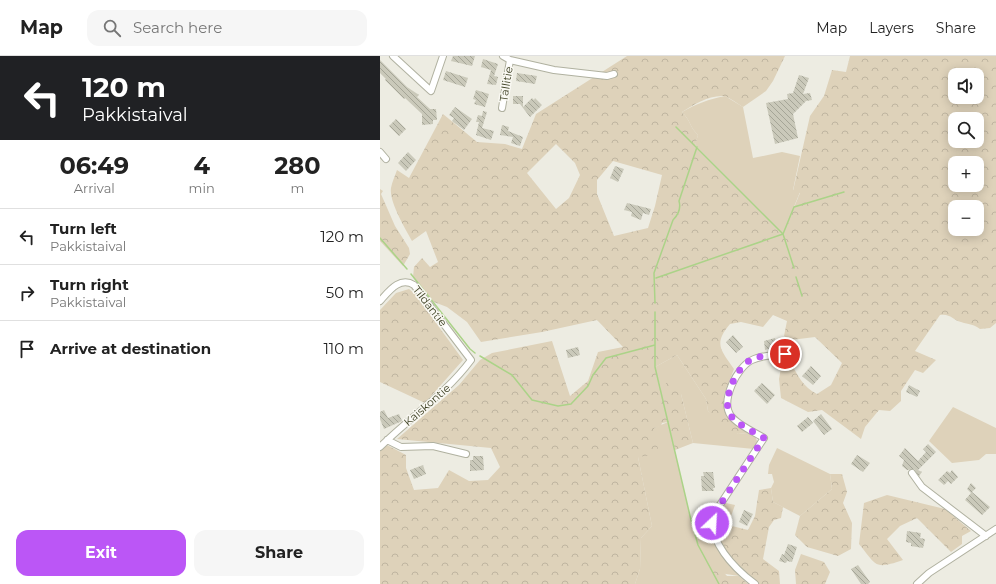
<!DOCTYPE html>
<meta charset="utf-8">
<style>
:root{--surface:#fff;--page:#f6f6f6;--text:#222;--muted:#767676;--line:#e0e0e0;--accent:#bb56f6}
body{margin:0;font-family:Montserrat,sans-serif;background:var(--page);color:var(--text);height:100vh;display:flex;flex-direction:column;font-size:15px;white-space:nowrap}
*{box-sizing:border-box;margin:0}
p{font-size:13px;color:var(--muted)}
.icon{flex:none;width:22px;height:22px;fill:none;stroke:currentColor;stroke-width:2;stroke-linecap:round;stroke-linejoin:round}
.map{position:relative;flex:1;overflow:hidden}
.drawer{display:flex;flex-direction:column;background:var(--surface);width:380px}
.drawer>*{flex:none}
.top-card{background:#202124;color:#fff;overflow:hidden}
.tools{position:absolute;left:568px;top:12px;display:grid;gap:8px}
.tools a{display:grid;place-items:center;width:36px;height:36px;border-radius:8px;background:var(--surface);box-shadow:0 2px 10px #0003;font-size:20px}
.pin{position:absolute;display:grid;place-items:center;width:34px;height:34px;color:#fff;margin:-17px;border:2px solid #fff;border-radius:50%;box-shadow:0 1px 4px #0007}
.me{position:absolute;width:44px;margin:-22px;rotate:25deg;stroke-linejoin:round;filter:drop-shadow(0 0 3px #0008)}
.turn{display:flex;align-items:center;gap:14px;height:84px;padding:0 16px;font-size:18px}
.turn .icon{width:52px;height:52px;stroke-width:2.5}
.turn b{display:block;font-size:28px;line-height:34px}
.eta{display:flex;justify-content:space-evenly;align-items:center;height:68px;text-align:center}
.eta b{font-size:24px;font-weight:700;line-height:28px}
.primary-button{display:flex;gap:8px;margin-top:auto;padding:8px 16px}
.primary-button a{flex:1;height:46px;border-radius:12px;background:var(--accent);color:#fff;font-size:16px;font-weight:700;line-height:46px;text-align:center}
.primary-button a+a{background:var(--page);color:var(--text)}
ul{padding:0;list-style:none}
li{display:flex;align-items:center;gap:12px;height:56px;padding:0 16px;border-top:1px solid var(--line)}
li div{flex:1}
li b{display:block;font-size:15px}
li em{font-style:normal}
header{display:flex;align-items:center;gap:24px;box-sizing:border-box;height:56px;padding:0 20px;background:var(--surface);border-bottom:1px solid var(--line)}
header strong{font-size:19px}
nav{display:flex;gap:22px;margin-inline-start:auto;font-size:14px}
.search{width:280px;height:36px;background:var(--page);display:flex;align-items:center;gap:10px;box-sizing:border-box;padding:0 14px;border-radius:12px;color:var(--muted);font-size:15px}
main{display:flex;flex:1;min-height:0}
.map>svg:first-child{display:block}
.green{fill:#ded2ba}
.forest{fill:url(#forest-crowns);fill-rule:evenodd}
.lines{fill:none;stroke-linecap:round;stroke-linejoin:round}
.stream{stroke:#abd388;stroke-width:1.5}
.building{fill:url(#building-back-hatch)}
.minor-casing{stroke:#b0b1a0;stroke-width:8}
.minor{stroke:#fff;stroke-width:6}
.route{stroke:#bb56f6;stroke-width:7;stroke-dasharray:0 12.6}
.labels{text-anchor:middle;stroke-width:3;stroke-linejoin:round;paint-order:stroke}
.street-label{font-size:11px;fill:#3b3e21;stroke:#f9f8f2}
</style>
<header>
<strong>Map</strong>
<div class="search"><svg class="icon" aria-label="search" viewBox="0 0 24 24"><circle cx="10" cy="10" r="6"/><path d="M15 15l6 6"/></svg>Search here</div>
<nav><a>Map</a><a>Layers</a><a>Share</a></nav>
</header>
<main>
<section class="drawer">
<div class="top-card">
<div class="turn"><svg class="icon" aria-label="left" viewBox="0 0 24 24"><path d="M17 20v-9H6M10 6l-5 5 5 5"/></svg><div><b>120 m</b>Pakkistaival</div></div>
</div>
<div class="eta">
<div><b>06:49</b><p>Arrival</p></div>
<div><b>4</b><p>min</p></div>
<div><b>280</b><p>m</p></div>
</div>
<ul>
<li><svg class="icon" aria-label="left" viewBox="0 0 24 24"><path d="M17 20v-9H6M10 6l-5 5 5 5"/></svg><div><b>Turn left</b><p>Pakkistaival</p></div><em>120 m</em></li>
<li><svg class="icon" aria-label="right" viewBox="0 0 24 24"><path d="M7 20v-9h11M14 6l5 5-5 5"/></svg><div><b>Turn right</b><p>Pakkistaival</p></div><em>50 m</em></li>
<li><svg class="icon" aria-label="arrive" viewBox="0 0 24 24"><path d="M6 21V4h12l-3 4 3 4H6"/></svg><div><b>Arrive at destination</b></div><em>110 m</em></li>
</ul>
<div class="primary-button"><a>Exit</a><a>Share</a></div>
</section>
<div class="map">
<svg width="616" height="528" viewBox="0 0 616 528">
<defs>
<pattern id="forest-crowns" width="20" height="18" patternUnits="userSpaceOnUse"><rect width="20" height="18" fill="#ded2ba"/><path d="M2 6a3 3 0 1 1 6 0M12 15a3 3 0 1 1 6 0" fill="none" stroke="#bfb5a0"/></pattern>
<pattern id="building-back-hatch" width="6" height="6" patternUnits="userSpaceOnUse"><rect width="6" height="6" fill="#cac9ba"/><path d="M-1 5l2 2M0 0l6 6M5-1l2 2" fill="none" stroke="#a5a597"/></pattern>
</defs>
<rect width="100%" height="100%" fill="#edece2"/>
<!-- green -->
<path class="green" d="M 345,40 L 363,51 L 373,102 L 402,96 L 420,100 L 413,134 L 420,136 L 403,178 L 315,89 L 318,79 C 309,70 311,65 302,56 C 316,48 329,43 345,40 Z
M 297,299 L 326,343 L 328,355 L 358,378 L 367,377 L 375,380 L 377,385 L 374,393 L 313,387 L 301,338 L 281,333 L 275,311 Z
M 573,351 L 616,372 L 616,398 L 606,398 L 599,404 L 572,407 L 549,385 Z
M 288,366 L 311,464 L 328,467 L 329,476 L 359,520 L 333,516 L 339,528 L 255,528 L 260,513 L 261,482 L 272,470 L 258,401 L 274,372 Z
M 397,392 L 450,418 L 452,433 L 420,460 L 393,446 L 391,432 L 394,426 L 392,418 L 388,418 L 389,409 Z"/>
<!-- forest -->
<path class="forest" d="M 247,0 L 405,0 L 393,25 L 386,35 L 363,51 C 358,48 349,41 344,40 C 329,39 313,49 302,56 C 311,65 309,70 318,79 L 315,90 L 403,178 L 420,137 L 413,135 L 430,60 L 444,40 L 452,14 L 466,16 L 470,0 L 616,0 L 616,267 L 610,272 L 600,273 C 591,267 590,269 581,266 C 573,264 570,257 560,259 L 535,295 L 556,304 L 543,317 L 535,314 L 521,335 L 521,345 L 510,355 L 499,354 L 485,371 L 481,383 L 442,354 L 428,356 L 401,342 L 399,323 L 402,306 L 411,307 C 418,320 423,331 437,338 L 451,329 L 462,307 L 435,281 L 411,284 L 404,280 L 407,265 L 393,259 L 383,271 L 361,266 L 350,268 C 333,288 341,294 354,313 L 344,339 L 345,357 L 367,377 L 358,378 L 346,373 L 328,355 L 326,343 L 297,299 L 275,311 L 281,333 L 290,323 L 296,324 L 301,338 L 313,387 L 295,394 L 288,366 L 282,367 L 281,370 L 274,372 L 279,398 L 258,401 L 272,470 L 261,482 L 260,513 L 255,528 L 0,528 L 0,395 L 7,389 L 26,399 L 26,412 L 34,434 L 58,432 L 69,414 L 89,425 L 108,424 L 120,411 L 111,392 L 17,383 L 79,329 L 100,304 L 112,297 L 172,285 L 190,340 L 208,325 L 218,296 L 243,291 L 217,264 L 162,276 L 101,286 L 87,266 L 67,251 L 54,246 L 33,221 L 34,211 L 42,202 L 50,211 L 58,206 L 46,175 L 32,185 C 25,172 9,146 11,132 C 12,126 15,120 17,114 L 29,122 L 63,58 L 97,86 L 125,88 L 142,93 L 156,58 ZM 575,19 L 597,19 L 597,41 L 575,41 ZM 575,63 L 597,63 L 597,85 L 575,85 ZM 176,88 L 195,107 L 200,119 L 189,142 L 176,153 L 147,117 ZM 233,105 L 282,119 L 275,150 L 268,172 L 234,180 L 217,138 L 217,124 ZM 575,107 L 597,107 L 597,129 L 575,129 ZM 575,151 L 597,151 L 597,173 L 575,173 Z
M 0,133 L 3,135 L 1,138 L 15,170 L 29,192 L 30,198 L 23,210 L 0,185 Z
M 29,233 L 35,238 L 83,304 L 45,347 L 0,326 L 0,254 L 16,237 Z
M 450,418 L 462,418 L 467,436 L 463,447 L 472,467 L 471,493 L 458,500 L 427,491 L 415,479 L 420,460 L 452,433 Z
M 391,432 L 393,446 L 403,451 L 401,462 L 394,464 L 389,471 L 383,503 L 399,515 L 400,528 C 394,528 384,528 378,528 C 366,524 339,488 336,476 C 334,465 341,455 346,447 L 355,449 L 348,469 L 368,474 L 375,460 L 379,434 Z
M 507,439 L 565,453 L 591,475 L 582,480 L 582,488 L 571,496 L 537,462 L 520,470 L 507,483 L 523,504 C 494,514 497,510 479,488 L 484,447 Z
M 421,498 L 444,506 L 450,516 L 445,528 L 416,528 L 415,514 Z
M 340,512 L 347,520 L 359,520 L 368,528 L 339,528 L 332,515 Z"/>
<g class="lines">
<!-- stream -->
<path class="stream" d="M 296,71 L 403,178 L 414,212
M 0,182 L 27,213
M 31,218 L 90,293 L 95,297
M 416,221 L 422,240
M 276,222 L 403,178 L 414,151 L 464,136
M 275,247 L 274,217 L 293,164 C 298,159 301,152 299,145 L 317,91
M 275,256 L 275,311 L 311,464 L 318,489 L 339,528
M 100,300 L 132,319 L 152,344 L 178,350 L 191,348 L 208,330 L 213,319 L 226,302 L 275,289"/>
</g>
<!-- building -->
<path class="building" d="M 73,0 L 95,0 L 92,10 L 71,5 Z
M 103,3 L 118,8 L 114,20 L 118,21 L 116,29 L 107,28 L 111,14 L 101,11 Z
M 0,4 L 27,31 L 39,39 L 37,41 L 50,53 L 56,53 L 57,64 L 53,64 L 53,68 L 42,69 L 42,58 L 25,42 L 24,43 L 5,24 L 6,23 L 0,17 Z
M 66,15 L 88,22 L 85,31 L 63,24 Z
M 137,17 L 157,20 L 155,28 L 136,25 Z
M 419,19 L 429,22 L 423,38 L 430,37 L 432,44 L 426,45 L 413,58 L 418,82 L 395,88 L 386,47 L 408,43 L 407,38 L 413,37 Z
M 96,34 L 109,38 L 105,51 L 94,48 L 96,44 L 93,43 Z
M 133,40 L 143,40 L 143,51 L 152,42 L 154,44 L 155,42 L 162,49 L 150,61 L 140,48 L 133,48 Z
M 75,51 L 92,63 L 84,74 L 72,65 L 74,62 L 69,59 Z
M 103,55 L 107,56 L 102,72 L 114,75 L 111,84 L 96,79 L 99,66 L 96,66 L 98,59 L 102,60 Z
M 16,63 L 26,73 L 19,80 L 9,70 Z
M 122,69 L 129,71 L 128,75 L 143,81 L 140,90 L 131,87 L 133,81 L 120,79 Z
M 28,96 L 36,104 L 26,115 L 18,107 Z
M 235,110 L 244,113 L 238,126 L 230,122 Z
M 247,147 L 271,153 L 269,159 L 263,157 L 261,164 L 251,160 L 252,156 L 244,154 Z
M 353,279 L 363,291 L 356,297 L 346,286 Z
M 395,282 L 397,290 L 385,294 L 384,285 Z
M 198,291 L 200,299 L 188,302 L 186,294 Z
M 431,310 L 441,320 L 433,329 L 422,320 Z
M 382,327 L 395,339 L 387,348 L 374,335 Z
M 529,329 L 540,335 L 537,341 L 526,336 Z
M 4,354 L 8,362 L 19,358 L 22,365 L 4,373 L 0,363 L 0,356 Z
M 441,358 L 452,373 L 444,379 L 433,365 Z
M 428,361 L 433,367 L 422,376 L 417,370 Z
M 548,388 L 556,396 L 538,414 L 542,416 L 539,420 L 534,413 L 527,414 L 522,410 L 524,404 L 519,400 L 525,392 L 538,405 L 546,396 L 543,393 Z
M 477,399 L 490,407 L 483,416 L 471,408 Z
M 93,400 L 103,400 L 104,414 L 90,415 L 90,404 L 93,404 Z
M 43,409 L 46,418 L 34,423 L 30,414 Z
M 572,414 L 578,421 L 571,428 L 568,425 L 564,429 L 558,424 L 567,415 L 570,417 Z
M 323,416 L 333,416 L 335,432 L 333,432 L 334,435 L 322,435 L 321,420 L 324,420 Z
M 591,427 L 596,432 L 592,436 L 610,451 L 602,459 L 585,444 L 591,437 L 587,433 Z
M 364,454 L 373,458 L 367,470 L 359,466 Z
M 527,475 L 541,477 L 540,482 L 545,483 L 543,492 L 531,490 L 531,487 L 526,486 Z
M 408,488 L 417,491 L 412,506 L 407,505 L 406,507 L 399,505 L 402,498 L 404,499 Z
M 478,509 L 490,526 L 488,528 L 481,528 L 471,513 Z"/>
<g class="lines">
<!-- minor casing -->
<g class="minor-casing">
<path id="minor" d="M 13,0 L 51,35 L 63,0
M 123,0 L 130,4 L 174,14 L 227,20 L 234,18
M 122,52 L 130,4
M 0,96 L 6,103
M 0,245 C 9,235 20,220 34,229 L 91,304 C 66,338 30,361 0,391
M 7,384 L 21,391 L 53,390 L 86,398
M 532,417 L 542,431 L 606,480
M 375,528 C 355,513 326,484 334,458 L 384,382 C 374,376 358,369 351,360 C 340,345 357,311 372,304 C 382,299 395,299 405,298
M 537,528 L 549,517 L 616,473"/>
</g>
<!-- minor -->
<use href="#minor" class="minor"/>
</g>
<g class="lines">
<!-- route -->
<path class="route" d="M 332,467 L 334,458 L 384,382 C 374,376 358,369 351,360 C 340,345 357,310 372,303 C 382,299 395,299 405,298"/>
</g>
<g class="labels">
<!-- street labels -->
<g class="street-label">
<text transform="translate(126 28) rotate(-81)" y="4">Tallitie</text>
<text transform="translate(50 250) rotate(52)" y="4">Tildantie</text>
<text transform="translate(47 349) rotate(-41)" y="4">Kaiskontie</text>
</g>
</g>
</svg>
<div class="tools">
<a><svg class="icon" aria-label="sound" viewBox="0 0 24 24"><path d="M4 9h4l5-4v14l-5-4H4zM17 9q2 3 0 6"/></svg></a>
<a><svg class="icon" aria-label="search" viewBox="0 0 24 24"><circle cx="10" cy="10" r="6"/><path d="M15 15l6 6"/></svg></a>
<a>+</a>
<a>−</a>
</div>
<div class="pin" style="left:405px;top:298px;background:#d93025"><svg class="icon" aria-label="arrive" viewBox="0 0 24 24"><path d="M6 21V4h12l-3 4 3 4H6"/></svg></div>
<svg class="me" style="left:332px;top:467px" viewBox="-20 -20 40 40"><circle r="17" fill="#bb56f6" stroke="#fff" stroke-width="3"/><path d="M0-11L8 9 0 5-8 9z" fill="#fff"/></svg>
</div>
</main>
